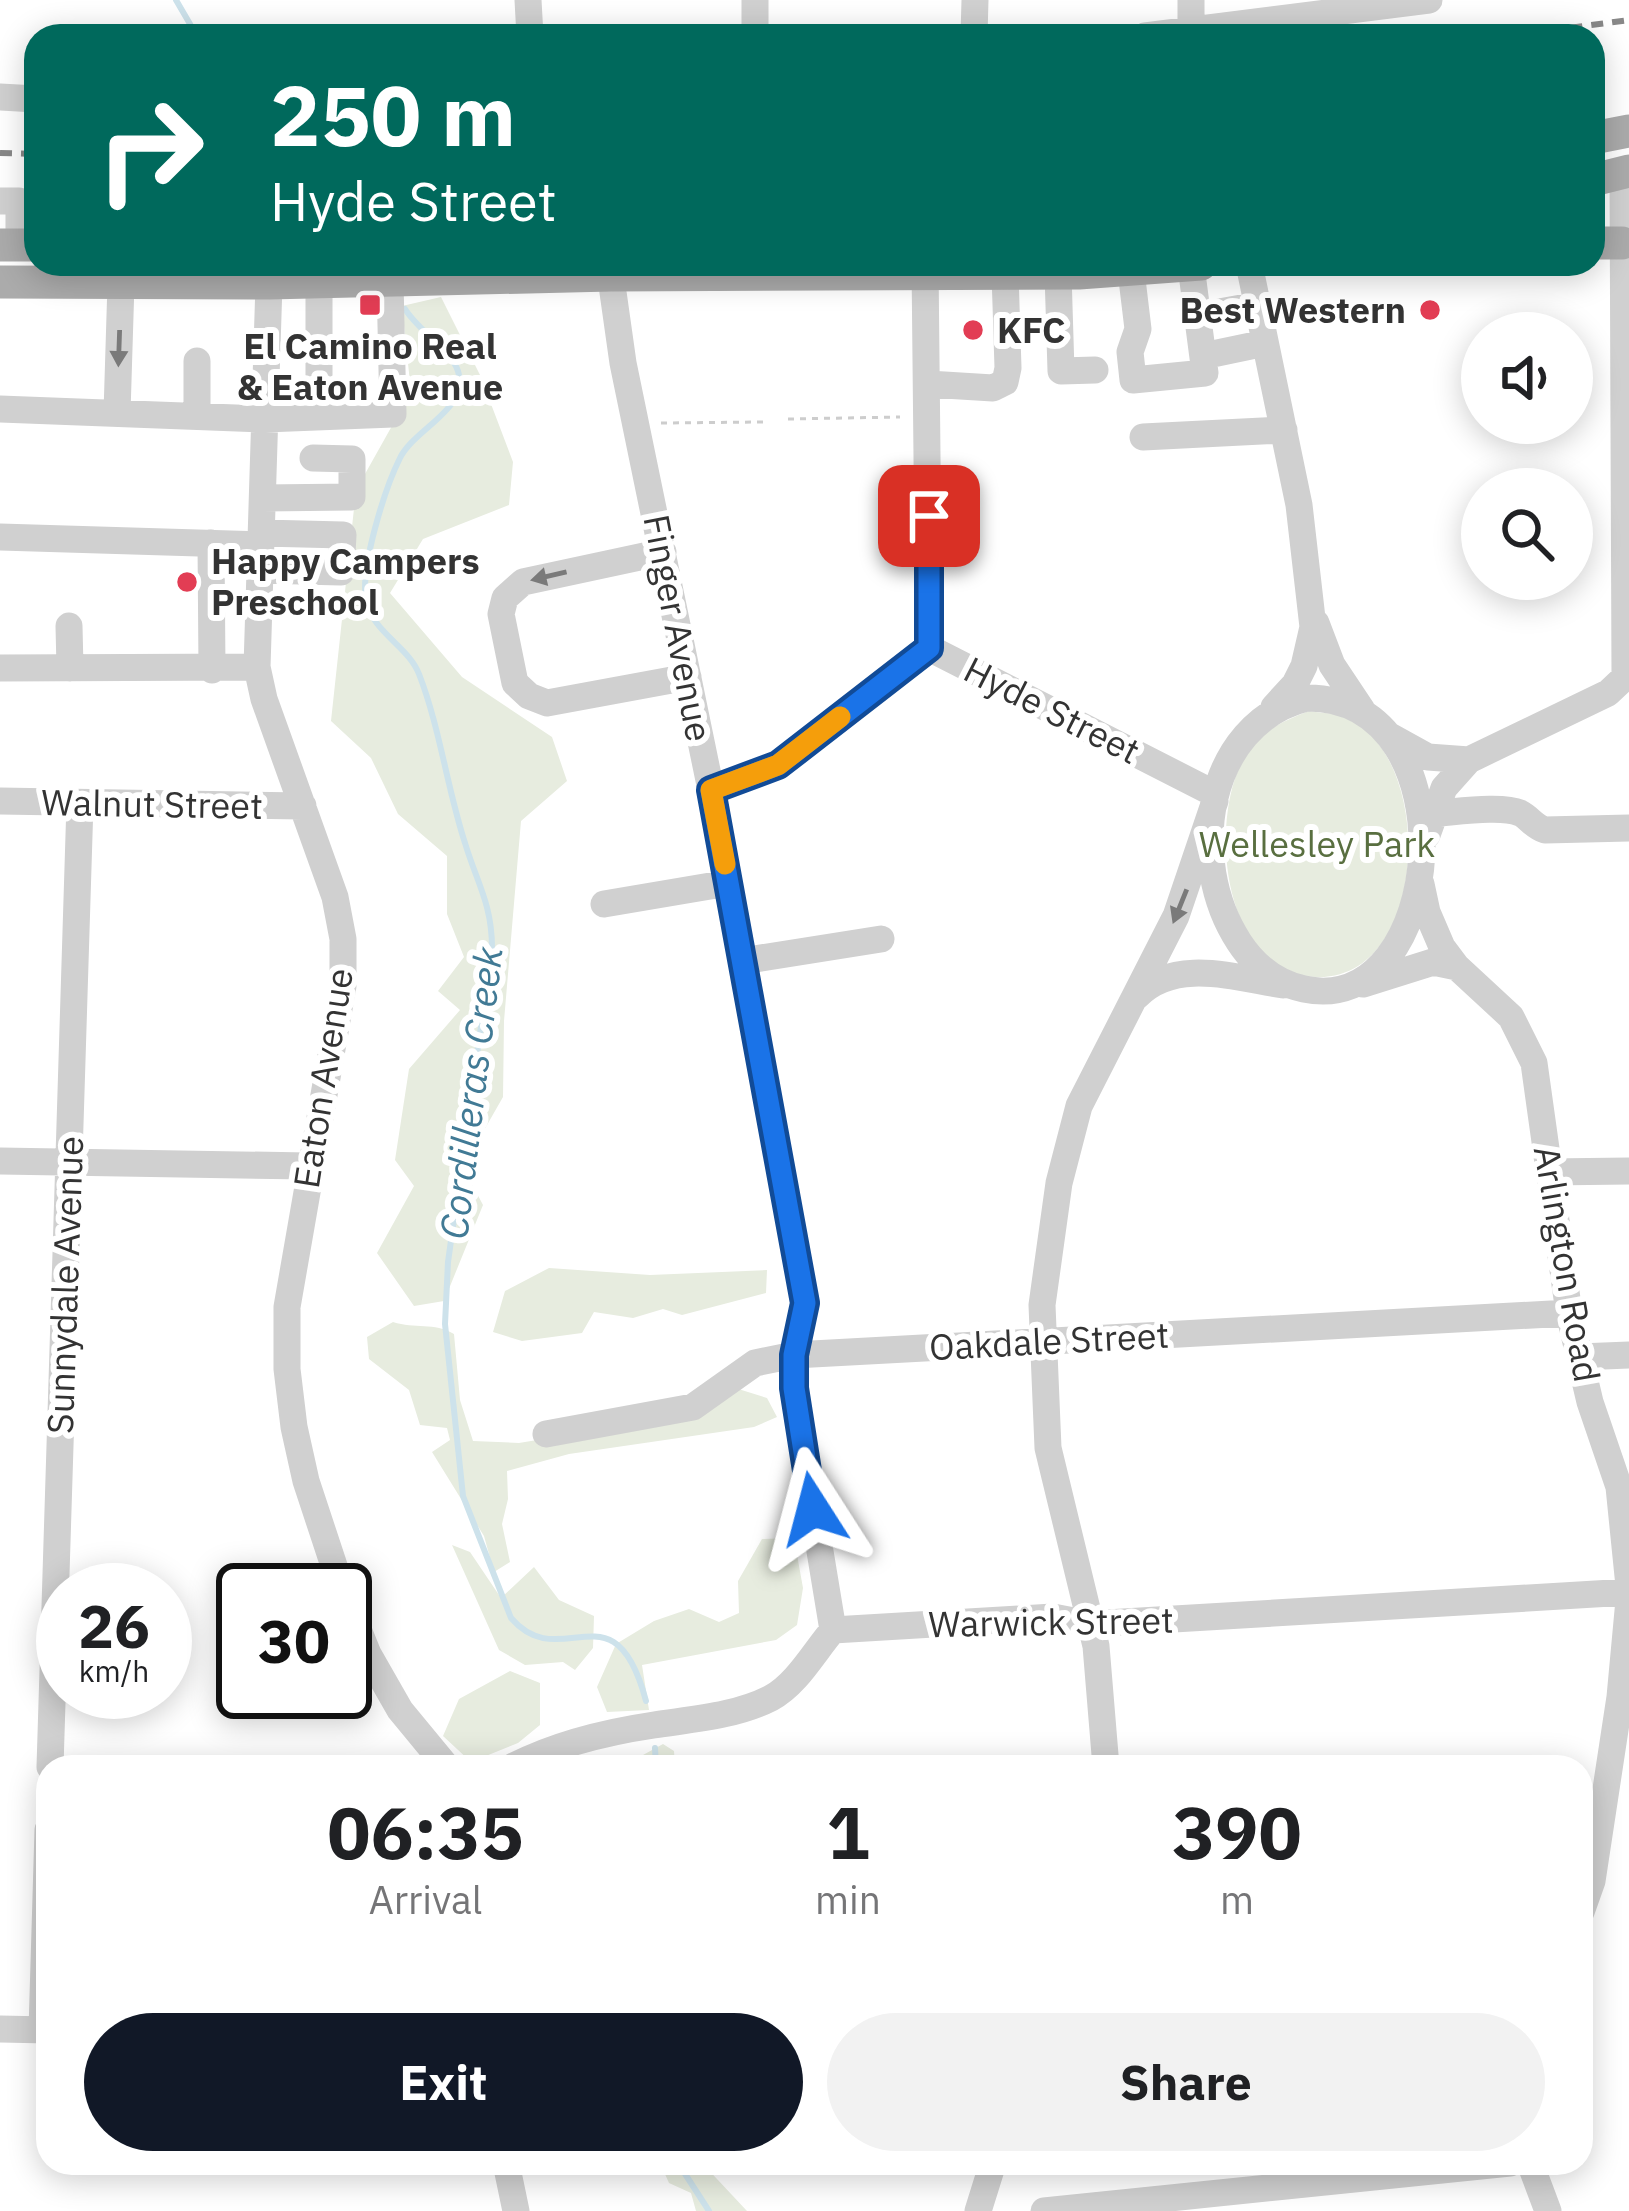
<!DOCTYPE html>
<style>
:root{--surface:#fff;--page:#f2f2f2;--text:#202124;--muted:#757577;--accent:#111827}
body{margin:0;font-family:"IBM Plex Sans",sans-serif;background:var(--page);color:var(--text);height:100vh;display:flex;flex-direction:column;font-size:45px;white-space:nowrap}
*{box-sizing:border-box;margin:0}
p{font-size:39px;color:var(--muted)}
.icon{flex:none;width:66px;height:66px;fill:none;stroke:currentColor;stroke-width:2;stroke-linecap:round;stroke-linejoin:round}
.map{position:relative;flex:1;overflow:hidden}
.sheet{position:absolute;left:36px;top:1755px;width:1557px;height:420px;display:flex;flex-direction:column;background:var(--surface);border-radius:36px;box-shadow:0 6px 30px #0003}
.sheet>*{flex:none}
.guide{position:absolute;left:24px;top:24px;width:1581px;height:252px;border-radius:36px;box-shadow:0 6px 30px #0003;background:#00695c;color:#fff;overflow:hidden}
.buttons{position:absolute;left:1461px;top:312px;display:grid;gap:24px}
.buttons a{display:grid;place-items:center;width:132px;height:132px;border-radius:50%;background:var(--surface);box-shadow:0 6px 30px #0003;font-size:60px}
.speed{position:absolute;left:36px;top:1563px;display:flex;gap:24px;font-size:60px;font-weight:700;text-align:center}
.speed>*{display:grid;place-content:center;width:156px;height:156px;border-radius:50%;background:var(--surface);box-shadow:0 6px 30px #0003;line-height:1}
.speed small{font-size:30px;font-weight:400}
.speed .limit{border:6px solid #111;border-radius:18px;background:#fff;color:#111}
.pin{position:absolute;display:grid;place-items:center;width:102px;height:102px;color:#fff;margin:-51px;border-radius:24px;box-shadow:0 6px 18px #0006}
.me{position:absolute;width:132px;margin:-66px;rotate:351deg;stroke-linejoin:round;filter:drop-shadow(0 0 9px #0008)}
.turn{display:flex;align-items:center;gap:42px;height:252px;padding:0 48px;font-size:54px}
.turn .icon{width:156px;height:156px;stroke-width:2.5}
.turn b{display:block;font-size:84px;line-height:102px}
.eta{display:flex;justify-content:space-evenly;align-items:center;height:204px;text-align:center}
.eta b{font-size:72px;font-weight:700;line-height:84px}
.primary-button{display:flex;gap:24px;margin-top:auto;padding:24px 48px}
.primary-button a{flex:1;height:138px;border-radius:72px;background:var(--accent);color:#fff;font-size:48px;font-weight:700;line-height:138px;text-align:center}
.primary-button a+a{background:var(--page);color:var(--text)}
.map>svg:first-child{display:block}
.green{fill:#e7ecdf}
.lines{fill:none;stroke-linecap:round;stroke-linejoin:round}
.stream{stroke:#cde2eb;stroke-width:6}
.path{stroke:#cdcdcd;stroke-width:3;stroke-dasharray:6 6;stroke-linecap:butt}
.minor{stroke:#d0d0d0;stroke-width:27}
.major{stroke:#ababab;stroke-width:33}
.rail{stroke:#888;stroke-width:6;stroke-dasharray:12 9;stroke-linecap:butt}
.oneway{fill:#7a7a7a}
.route-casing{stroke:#114b97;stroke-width:30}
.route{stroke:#1a73e8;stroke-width:21}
.slow{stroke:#f59e0b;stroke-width:21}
.poi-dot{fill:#e23d54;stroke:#fff;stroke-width:4.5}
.labels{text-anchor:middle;stroke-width:12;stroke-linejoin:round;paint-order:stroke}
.poi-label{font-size:36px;font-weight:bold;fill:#333;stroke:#fff;text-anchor:start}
.street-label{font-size:36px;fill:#333;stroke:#fff}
.park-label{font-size:36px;fill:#596f40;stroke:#fff}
.water-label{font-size:39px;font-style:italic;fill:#417a95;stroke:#fff}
</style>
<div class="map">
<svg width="1629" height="2211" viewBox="0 0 1629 2211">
<rect width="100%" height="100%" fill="#fff"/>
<!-- green -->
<path class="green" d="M 441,297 L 480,375 L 513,462 L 509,505 L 423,539 L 390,593 L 462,677 L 552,737 L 567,781 L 521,821 L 504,1021 L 503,1097 L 463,1167 L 483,1205 L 444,1301 L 414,1306 L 377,1253 L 414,1186 L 395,1160 L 409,1069 L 460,1010 L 438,991 L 464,957 L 447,914 L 447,856 L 398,814 L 371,758 L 331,721 L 356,490 L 411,392 L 402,306 Z
M 1309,711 C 1320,713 1335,713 1345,717 C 1437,755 1430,981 1316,977 C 1222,974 1208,821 1244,758 C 1258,732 1283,721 1309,711 Z
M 549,1268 L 650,1275 L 767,1270 L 766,1293 L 682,1315 L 663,1309 L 633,1318 L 594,1312 L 582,1333 L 522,1341 L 493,1332 L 505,1291 Z
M 393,1322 C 415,1329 434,1322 454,1334 L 460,1400 L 473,1441 L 519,1443 L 645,1422 L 732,1387 L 767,1398 L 777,1417 L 754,1427 L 569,1454 L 507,1471 L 508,1499 L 502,1524 L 510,1562 L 494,1572 L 484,1536 L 432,1452 L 450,1440 L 447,1428 L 420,1425 L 409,1390 L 369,1359 L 367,1337 Z
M 794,1538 L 803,1588 L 797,1625 L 776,1640 L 642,1665 L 649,1710 L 607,1712 L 597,1687 L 616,1644 L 654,1621 L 689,1609 L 719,1622 L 739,1613 L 738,1581 L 762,1539 Z
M 452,1545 L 470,1552 L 501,1598 L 534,1567 L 559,1600 L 594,1616 L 593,1648 L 575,1670 L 563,1662 L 525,1665 L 499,1650 Z
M 510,1671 L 540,1683 L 540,1725 L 518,1743 L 471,1762 L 443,1736 L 459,1699 Z
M 663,1744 L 674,1751 L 675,1767 L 645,1767 L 643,1755 Z
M 660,2163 L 702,2163 L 747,2211 L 696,2211 L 691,2193 L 669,2183 Z"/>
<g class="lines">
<!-- stream -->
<path class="stream" d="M 176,0 L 197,36
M 405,309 C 417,329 452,352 458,371 C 470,409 415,428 400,458 C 385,488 360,567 366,600 C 372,632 408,646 419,674 C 440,728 447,788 465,843 C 477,883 492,904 492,948 L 448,1262 L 445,1324 L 463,1496 L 511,1618 C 562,1677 614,1581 646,1701
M 655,1748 L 656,1767
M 678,2163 L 709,2211"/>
<!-- path -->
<path class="path" d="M 788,419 L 900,417
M 661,423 L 763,422"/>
<!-- minor -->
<path class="minor" d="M 528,0 L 530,36
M 1191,33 L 1191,0
M 755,36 L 755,0
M 974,36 L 975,0
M 1145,36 L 1429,0
M 0,97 L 36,99
M 0,201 L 19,201 L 19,245
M 609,264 L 623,363 L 711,790 L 805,1303 L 794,1355 L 793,1388 L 833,1630
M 925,264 L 929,648
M 1249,264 L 1299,505 L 1313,627 L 1304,666 L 1295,684 L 1274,707
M 1131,271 L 1138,329 L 1130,352 L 1133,380 L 1205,373 L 1191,266
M 1058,273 L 1061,371 L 1095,370
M 319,282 L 319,417
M 269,283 L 257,667 L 264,699 L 335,897 L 343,939 L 343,986 L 287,1307 L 287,1369 L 294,1427 L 306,1481 L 342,1590
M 1197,316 L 1258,305
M 1203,356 L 1265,343
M 197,361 L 197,416
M 928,384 L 993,388 L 1005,382 L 1008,368 L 1005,273
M 0,409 L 265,419 L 393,414 L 390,281
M 117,413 L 121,283
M 1143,437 L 1284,430
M 263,498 L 352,497 L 352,459 L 313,458
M 0,537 L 261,545
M 211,543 L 212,670
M 663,552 L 523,582 L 505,598 L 501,614 L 515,683 L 529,696 L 547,703 L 688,677
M 260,570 L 341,572 L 343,535 L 262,533
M 1316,623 L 1332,665 L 1362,710
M 69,626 L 70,668
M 0,668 L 257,667
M 1307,698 C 1474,697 1447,1020 1304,989 C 1276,983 1254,965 1239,942 C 1186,861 1204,724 1307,698 Z
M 1390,736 L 1428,757 L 1469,760
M 711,790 L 779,765 L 929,648 L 1215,794
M 0,801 L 303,806
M 1420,814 C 1445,814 1499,804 1520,813 C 1530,818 1533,826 1545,830 L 1629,828
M 1427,835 L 1444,788 L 1469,760 L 1608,693 L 1625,677 L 1623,172
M 1421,884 L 1427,912 L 1442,947 L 1457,967 L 1511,1017 L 1534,1063 L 1569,1313 L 1590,1402 L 1619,1487 L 1629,1586
M 604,904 L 728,883
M 742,961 L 881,939
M 1363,984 L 1433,962 L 1457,967
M 1137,996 C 1175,957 1236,978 1283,985
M 0,1161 L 308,1166
M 1548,1172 L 1629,1171
M 1579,1357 L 1629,1355
M 546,1434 L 693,1407 L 755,1363 L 794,1355 L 1569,1313
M 345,1597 L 368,1654 L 400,1710 L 447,1767
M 50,1767 L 80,803
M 512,1767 C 554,1745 607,1732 654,1725 C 692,1719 736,1716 771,1698 C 797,1684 814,1652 833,1630 L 1053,1617 L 1089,1624 L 1629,1592
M 1106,1767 L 1096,1646 L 1048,1448 L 1042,1305 L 1059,1183 L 1079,1106 L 1176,916 L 1215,801
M 1581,1912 L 1592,1881 L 1620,1697 L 1629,1600
M 0,2029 L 48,2030
M 42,2030 L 48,1830
M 506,2163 L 516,2211
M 1530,2163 L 1548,2211
M 978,2211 L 993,2163
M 1044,2211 L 1510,2163"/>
<!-- major -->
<path class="major" d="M 1593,138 L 1629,131
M 1593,180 L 1629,171
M 1593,243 L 1622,243
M 0,245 L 36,245
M 0,282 L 269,283 L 611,275 L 1079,273 L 1201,264"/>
<!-- rail -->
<path class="rail" d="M 1508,36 L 1629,20
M 0,153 L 36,154"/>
</g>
<!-- one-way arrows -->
<defs><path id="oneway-solid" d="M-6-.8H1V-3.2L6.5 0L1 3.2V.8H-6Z" transform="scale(3)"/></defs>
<g class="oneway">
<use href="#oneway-solid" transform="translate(119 348) rotate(92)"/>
<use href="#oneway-solid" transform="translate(549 576) rotate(167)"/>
<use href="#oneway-solid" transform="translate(1180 906) rotate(112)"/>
</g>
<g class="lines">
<!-- route casing -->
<g class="route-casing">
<path id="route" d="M 813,1509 L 794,1388 L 794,1355 L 805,1303 L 711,790 L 778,765 L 929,648 L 929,516"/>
</g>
<!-- route -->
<use href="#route" class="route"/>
<!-- slow -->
<path class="slow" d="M 725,864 L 711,790 L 778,765 L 840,717"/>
</g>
<!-- markers -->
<g class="poi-dot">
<rect x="358" y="293" width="24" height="24" rx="6"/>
<circle cx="1430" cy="310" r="12"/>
<circle cx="973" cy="330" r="12"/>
<circle cx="187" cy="582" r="12"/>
</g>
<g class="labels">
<!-- poi labels -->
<g class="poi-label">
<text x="1406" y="323" text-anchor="end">Best Western</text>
<text x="997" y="343">KFC</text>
<text x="370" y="359" text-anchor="middle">El Camino Real<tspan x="370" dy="41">&amp; Eaton Avenue</tspan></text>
<text x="211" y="574">Happy Campers<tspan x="211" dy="41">Preschool</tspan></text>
</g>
<!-- street labels -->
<g class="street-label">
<text transform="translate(678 628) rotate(79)" y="13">Finger Avenue</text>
<text transform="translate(1052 710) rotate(27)" y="13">Hyde Street</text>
<text transform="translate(152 804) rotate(1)" y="13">Walnut Street</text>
<text transform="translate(323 1078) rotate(-81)" y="13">Eaton Avenue</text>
<text transform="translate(1567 1264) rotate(80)" y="13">Arlington Road</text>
<text transform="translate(65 1285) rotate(-88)" y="13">Sunnydale Avenue</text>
<text transform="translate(1049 1341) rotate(-3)" y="13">Oakdale Street</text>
<text transform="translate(1051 1622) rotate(-1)" y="13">Warwick Street</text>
</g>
<!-- park labels -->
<g class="park-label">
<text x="1317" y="857">Wellesley Park</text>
</g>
<!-- water labels -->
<g class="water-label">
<text transform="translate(471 1093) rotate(-83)" y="14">Cordilleras Creek</text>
</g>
</g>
</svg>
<div class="buttons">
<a><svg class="icon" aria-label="sound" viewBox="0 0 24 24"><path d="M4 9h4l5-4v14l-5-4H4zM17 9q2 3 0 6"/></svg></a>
<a><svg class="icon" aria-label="search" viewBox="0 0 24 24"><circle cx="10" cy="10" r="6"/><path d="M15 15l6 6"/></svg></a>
</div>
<div class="speed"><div>26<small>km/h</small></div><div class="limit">30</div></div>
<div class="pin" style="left:929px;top:516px;background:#d93025"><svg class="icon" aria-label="arrive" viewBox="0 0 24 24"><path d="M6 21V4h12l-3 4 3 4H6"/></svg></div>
<svg class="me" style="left:813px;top:1509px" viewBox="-20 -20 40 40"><path d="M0-17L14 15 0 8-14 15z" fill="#1a73e8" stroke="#fff" stroke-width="4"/></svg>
<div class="guide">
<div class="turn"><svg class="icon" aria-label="right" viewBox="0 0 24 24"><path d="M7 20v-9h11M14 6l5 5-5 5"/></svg><div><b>250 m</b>Hyde Street</div></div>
</div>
<section class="sheet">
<div class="eta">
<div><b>06:35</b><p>Arrival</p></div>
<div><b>1</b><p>min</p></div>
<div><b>390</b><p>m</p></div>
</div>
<div class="primary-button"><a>Exit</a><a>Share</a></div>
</section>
</div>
